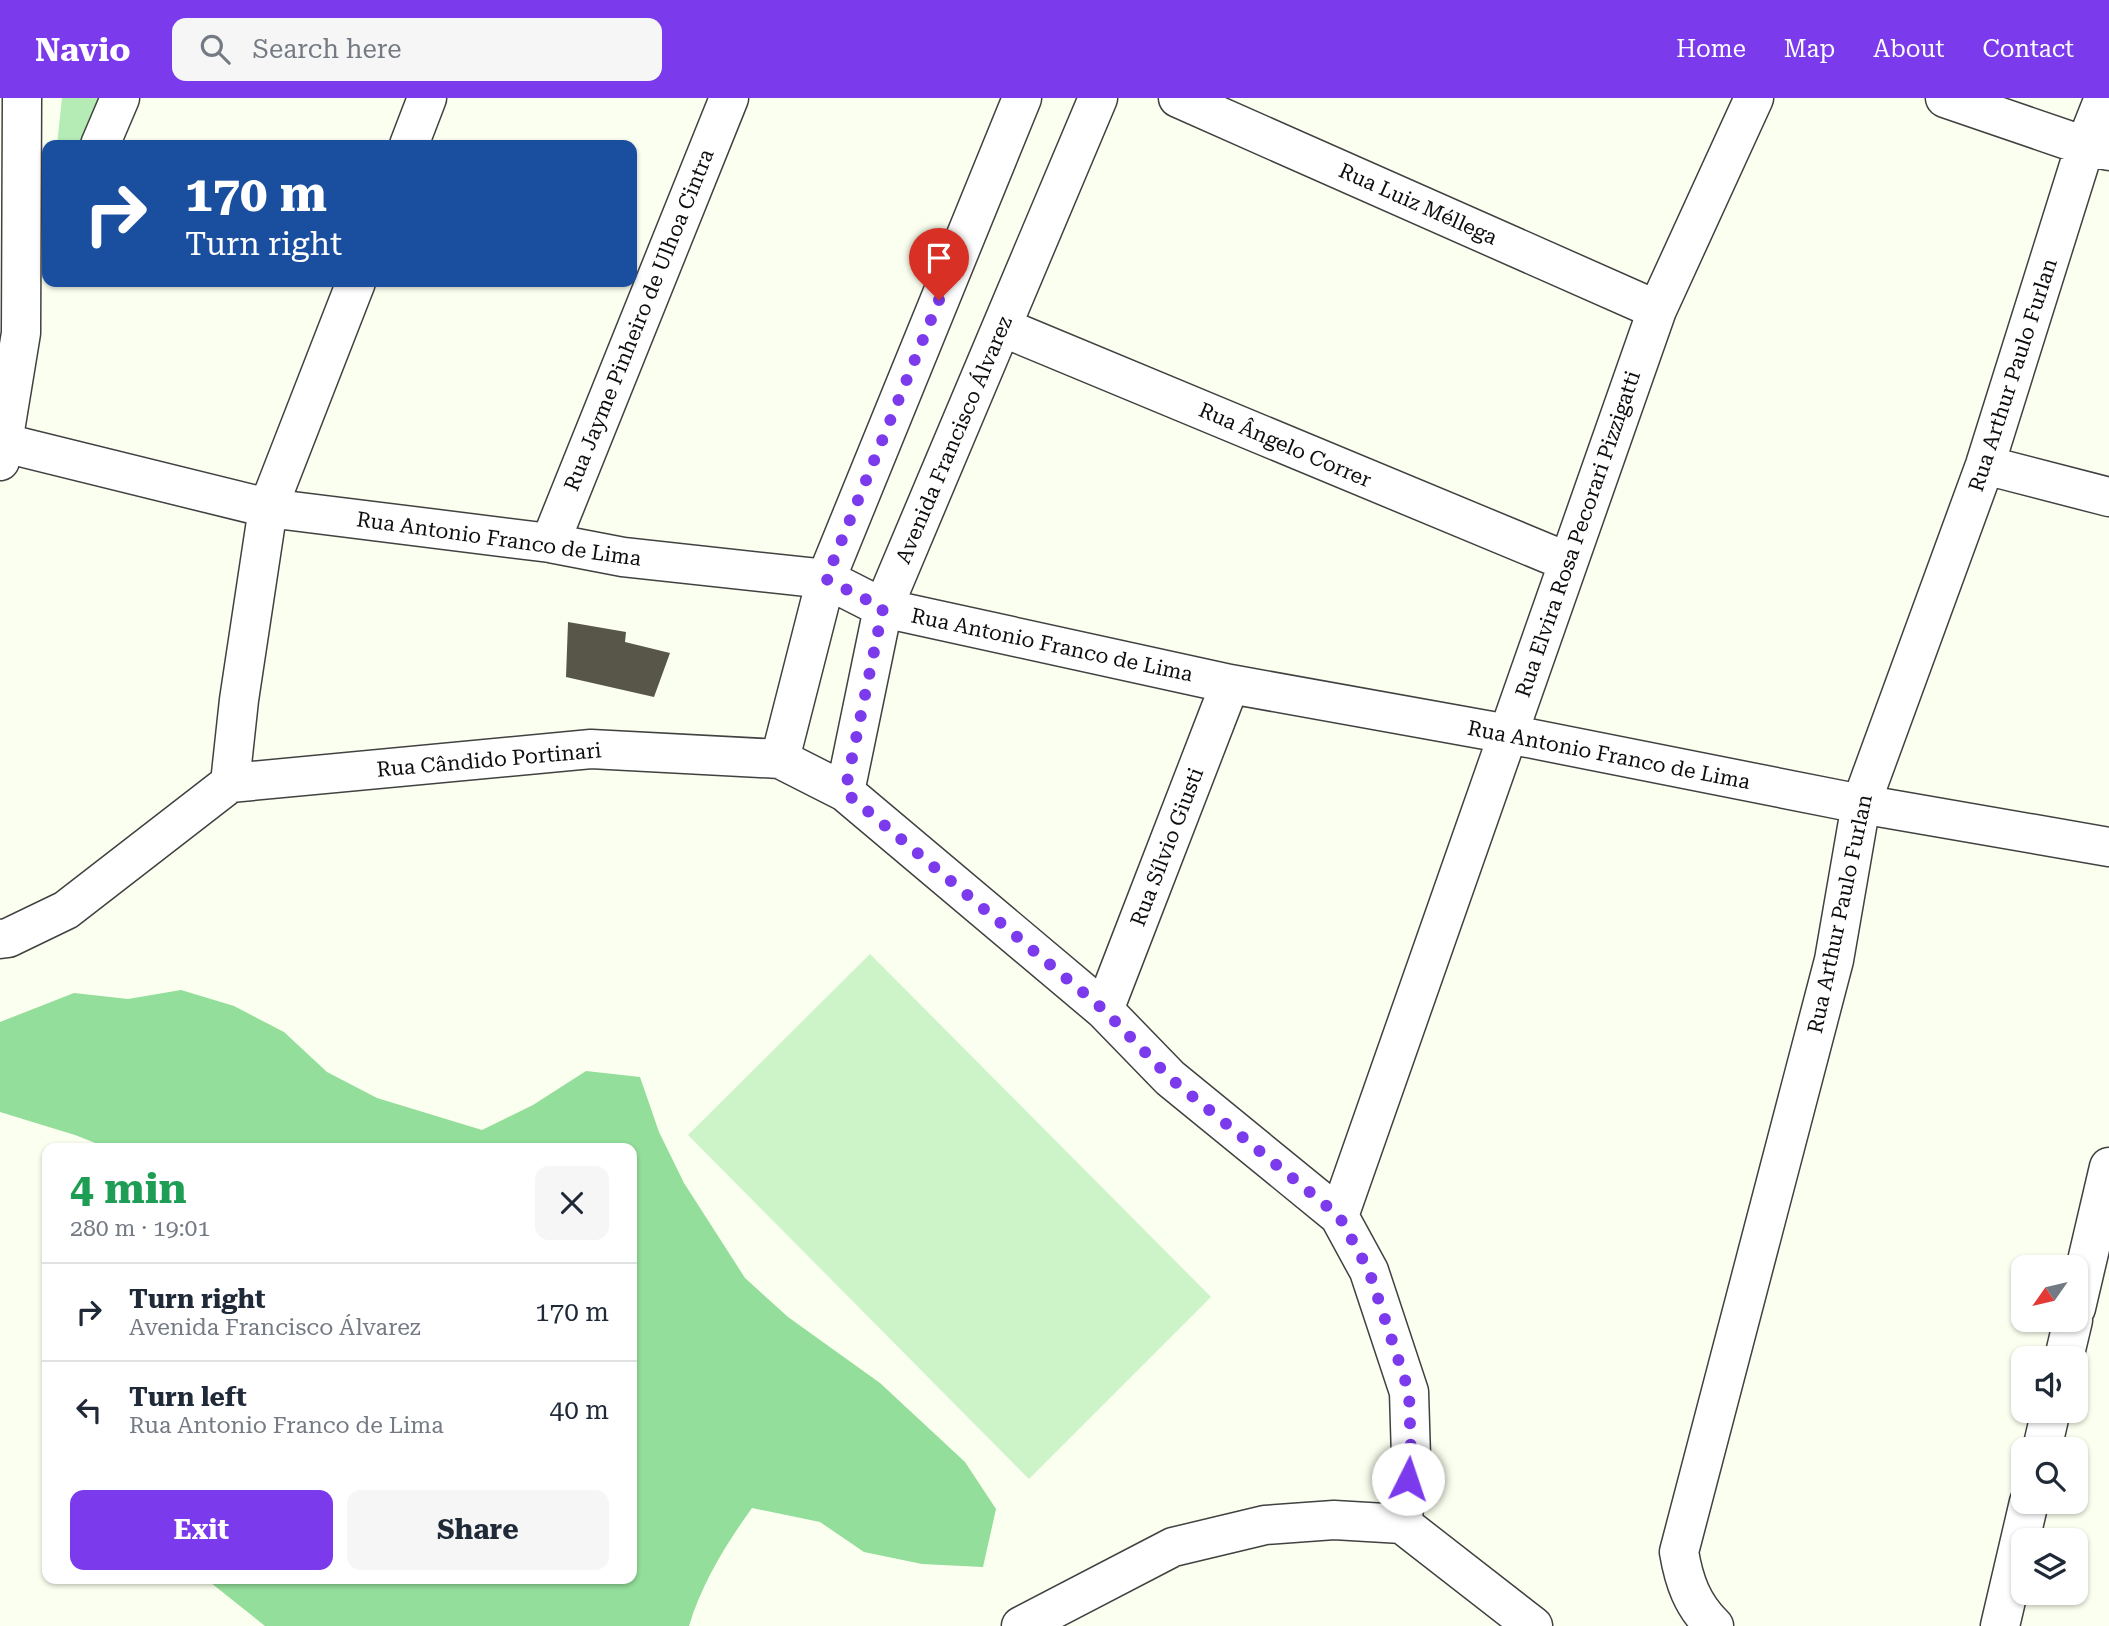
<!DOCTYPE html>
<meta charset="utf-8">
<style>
:root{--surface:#fff;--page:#f6f6f7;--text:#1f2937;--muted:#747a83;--line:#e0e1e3;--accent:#7c3aed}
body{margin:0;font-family:"Roboto Serif",serif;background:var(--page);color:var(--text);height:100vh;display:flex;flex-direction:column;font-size:26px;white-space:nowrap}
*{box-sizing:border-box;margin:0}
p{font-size:23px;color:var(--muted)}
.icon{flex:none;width:38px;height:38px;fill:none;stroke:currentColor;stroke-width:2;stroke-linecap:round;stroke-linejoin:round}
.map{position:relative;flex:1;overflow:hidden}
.side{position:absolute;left:42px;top:1045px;width:595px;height:441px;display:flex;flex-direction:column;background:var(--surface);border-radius:14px;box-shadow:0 2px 5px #0004}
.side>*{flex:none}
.banner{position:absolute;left:42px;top:42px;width:595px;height:147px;border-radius:14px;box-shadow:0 2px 5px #0004;background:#1a4fa0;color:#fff;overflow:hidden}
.needle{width:46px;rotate:236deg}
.buttons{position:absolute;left:2011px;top:1157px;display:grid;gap:14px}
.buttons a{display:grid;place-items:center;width:77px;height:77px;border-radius:14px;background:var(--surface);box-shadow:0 2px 5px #0004;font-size:35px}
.pin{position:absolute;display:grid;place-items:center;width:60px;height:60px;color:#fff;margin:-72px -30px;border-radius:50% 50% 50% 0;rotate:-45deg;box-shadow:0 0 7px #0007}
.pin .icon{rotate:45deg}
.me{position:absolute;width:77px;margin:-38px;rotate:4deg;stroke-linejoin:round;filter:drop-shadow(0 0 5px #0008)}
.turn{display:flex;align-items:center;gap:24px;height:147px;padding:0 28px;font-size:32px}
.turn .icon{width:91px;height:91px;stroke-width:2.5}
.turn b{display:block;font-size:49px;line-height:60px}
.round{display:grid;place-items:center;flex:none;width:74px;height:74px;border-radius:14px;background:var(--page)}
.head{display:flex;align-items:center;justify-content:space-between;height:119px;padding:0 28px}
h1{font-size:42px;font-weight:700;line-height:52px;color:#1e9e55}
.cta{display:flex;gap:14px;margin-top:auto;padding:14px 28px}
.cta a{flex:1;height:80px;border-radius:14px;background:var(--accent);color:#fff;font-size:28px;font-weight:700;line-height:80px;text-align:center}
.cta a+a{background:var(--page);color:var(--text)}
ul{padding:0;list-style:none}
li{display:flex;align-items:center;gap:21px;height:98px;padding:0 28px;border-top:2px solid var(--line)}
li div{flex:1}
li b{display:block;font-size:26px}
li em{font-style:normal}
header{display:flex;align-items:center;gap:42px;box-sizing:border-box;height:98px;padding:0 35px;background:var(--accent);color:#fff}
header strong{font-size:33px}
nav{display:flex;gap:38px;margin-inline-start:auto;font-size:24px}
.search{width:490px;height:63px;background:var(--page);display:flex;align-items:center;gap:18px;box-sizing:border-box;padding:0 24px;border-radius:14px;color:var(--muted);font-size:26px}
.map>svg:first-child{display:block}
.green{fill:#b5ecb6}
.forest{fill:#93de9a}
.pitch{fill:#cdf3c8}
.building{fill:#575649}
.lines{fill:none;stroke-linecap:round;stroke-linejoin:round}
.minor-casing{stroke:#414141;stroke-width:41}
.minor{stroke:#fff;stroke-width:38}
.route{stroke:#7c3aed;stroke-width:12;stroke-dasharray:0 21.6}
.labels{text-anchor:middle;stroke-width:7;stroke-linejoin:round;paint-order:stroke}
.street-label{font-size:21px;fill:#0e0e0e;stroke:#fff}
</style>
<header>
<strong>Navio</strong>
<div class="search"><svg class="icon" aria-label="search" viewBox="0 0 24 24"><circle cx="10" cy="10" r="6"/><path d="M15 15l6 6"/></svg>Search here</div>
<nav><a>Home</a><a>Map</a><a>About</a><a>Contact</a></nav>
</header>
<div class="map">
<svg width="2109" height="1528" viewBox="0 0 2109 1528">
<rect width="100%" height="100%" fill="#faffef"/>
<!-- green -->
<path class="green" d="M 62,0 L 113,0 L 92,47 L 57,47 Z"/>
<!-- forest -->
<path class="forest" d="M 181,892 L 234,908 L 284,934 L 327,974 L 377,1000 L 482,1032 L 533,1007 L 586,973 L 640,979 L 659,1034 L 684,1085 L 745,1180 L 788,1219 L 880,1285 L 965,1364 L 996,1411 L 983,1469 L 922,1466 L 864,1454 L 820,1424 L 752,1410 C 726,1446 702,1485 689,1528 L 265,1528 L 206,1481 L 632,1480 L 632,1050 L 108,1050 L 75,1037 L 0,1014 L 0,924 L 74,895 L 128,901 Z"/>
<!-- pitch -->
<path class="pitch" d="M 870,856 L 1211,1199 L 1029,1381 L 688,1037 Z"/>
<!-- building -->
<path class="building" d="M 568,524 L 626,534 L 625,544 L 670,555 L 654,599 L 566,579 Z"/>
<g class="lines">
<!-- minor casing -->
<g class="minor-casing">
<path id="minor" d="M 1178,0 L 1657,212
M 1945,0 L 2085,48 L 2109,53
M 100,47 L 120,0
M 409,47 L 427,0
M 1002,229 L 1568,464
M 0,344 L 268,410 L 550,445 L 623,459 L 826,481 L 883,510 L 1230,586 L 1508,636 L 1861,706 L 2109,749
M 0,363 L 21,235 L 22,0
M 1985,367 L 2109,399
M 550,445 L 729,0
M 780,661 L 826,481 L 1022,0
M 230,685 L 239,602 L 268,410 L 356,184
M 845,694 L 883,510 L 1098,0
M 0,841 L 8,840 L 66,812 L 230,685 L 591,651 L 780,661 L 845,694 L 1104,912 L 1170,980 L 1339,1118 L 1369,1173 L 1409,1294 L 1411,1359 L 1402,1426
M 1104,912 L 1230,586
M 1339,1118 L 1657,212 L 1754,0
M 2076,1210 L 2109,1069
M 2064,1260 L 2073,1222
M 2042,1351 L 2051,1312
M 1021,1528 L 1173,1449 L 1265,1427 L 1334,1422 L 1402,1426 L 1533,1528
M 1714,1528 C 1692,1507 1684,1483 1679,1454 L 1834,862 L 1861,706 L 1985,367 L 2085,48 L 2104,0
M 2000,1528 L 2029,1404"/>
</g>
<!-- minor -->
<use href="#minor" class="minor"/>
</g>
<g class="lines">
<!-- route -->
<path class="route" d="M 939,202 L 826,481 L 883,510 L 845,694 L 1104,912 L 1170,980 L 1339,1118 L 1369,1173 L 1409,1294 L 1411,1359 L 1408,1381"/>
</g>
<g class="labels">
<!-- street labels -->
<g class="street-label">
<text transform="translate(1418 106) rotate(24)" y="7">Rua Luiz Méllega</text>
<text transform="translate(639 222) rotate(-68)" y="7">Rua Jayme Pinheiro de Ulhoa Cintra</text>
<text transform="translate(2013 277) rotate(-72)" y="7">Rua Arthur Paulo Furlan</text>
<text transform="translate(954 342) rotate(-67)" y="7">Avenida Francisco Álvarez</text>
<text transform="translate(1285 347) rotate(23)" y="7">Rua Ângelo Correr</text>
<text transform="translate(1578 436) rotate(-71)" y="7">Rua Elvira Rosa Pecorari Pizzigatti</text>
<text transform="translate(499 441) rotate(8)" y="7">Rua Antonio Franco de Lima</text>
<text transform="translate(1052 547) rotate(12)" y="7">Rua Antonio Franco de Lima</text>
<text transform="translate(1609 657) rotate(11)" y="7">Rua Antonio Franco de Lima</text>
<text transform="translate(489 662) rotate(-5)" y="7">Rua Cândido Portinari</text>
<text transform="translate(1167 749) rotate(-69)" y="7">Rua Sílvio Giusti</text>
<text transform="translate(1840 816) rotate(-78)" y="7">Rua Arthur Paulo Furlan</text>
</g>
</g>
</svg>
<div class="buttons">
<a><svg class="needle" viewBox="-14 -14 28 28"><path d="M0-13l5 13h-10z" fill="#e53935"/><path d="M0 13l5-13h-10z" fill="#747a83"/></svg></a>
<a><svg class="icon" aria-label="sound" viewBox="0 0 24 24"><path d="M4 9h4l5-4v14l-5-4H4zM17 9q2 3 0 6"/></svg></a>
<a><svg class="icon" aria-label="search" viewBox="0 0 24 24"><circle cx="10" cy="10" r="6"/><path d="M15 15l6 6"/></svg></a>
<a><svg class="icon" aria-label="layers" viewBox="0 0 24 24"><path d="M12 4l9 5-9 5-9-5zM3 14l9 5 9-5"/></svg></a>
</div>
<div class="pin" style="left:939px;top:202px;background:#d93025"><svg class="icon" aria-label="arrive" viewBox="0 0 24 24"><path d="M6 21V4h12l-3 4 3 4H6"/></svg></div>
<svg class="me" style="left:1408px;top:1381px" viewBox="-20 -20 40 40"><circle r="19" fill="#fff"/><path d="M0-13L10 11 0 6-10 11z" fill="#7c3aed"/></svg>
<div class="banner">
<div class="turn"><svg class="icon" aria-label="right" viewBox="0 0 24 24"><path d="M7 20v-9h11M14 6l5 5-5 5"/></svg><div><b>170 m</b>Turn right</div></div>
</div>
<section class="side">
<div class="head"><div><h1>4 min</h1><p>280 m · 19:01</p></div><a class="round"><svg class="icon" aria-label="close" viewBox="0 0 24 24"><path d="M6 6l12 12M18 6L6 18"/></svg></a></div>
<ul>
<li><svg class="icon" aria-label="right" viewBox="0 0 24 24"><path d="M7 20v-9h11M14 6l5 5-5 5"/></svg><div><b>Turn right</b><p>Avenida Francisco Álvarez</p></div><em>170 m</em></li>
<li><svg class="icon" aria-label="left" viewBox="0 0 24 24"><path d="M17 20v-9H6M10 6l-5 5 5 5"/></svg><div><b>Turn left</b><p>Rua Antonio Franco de Lima</p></div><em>40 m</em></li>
</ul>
<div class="cta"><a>Exit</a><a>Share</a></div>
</section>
</div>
